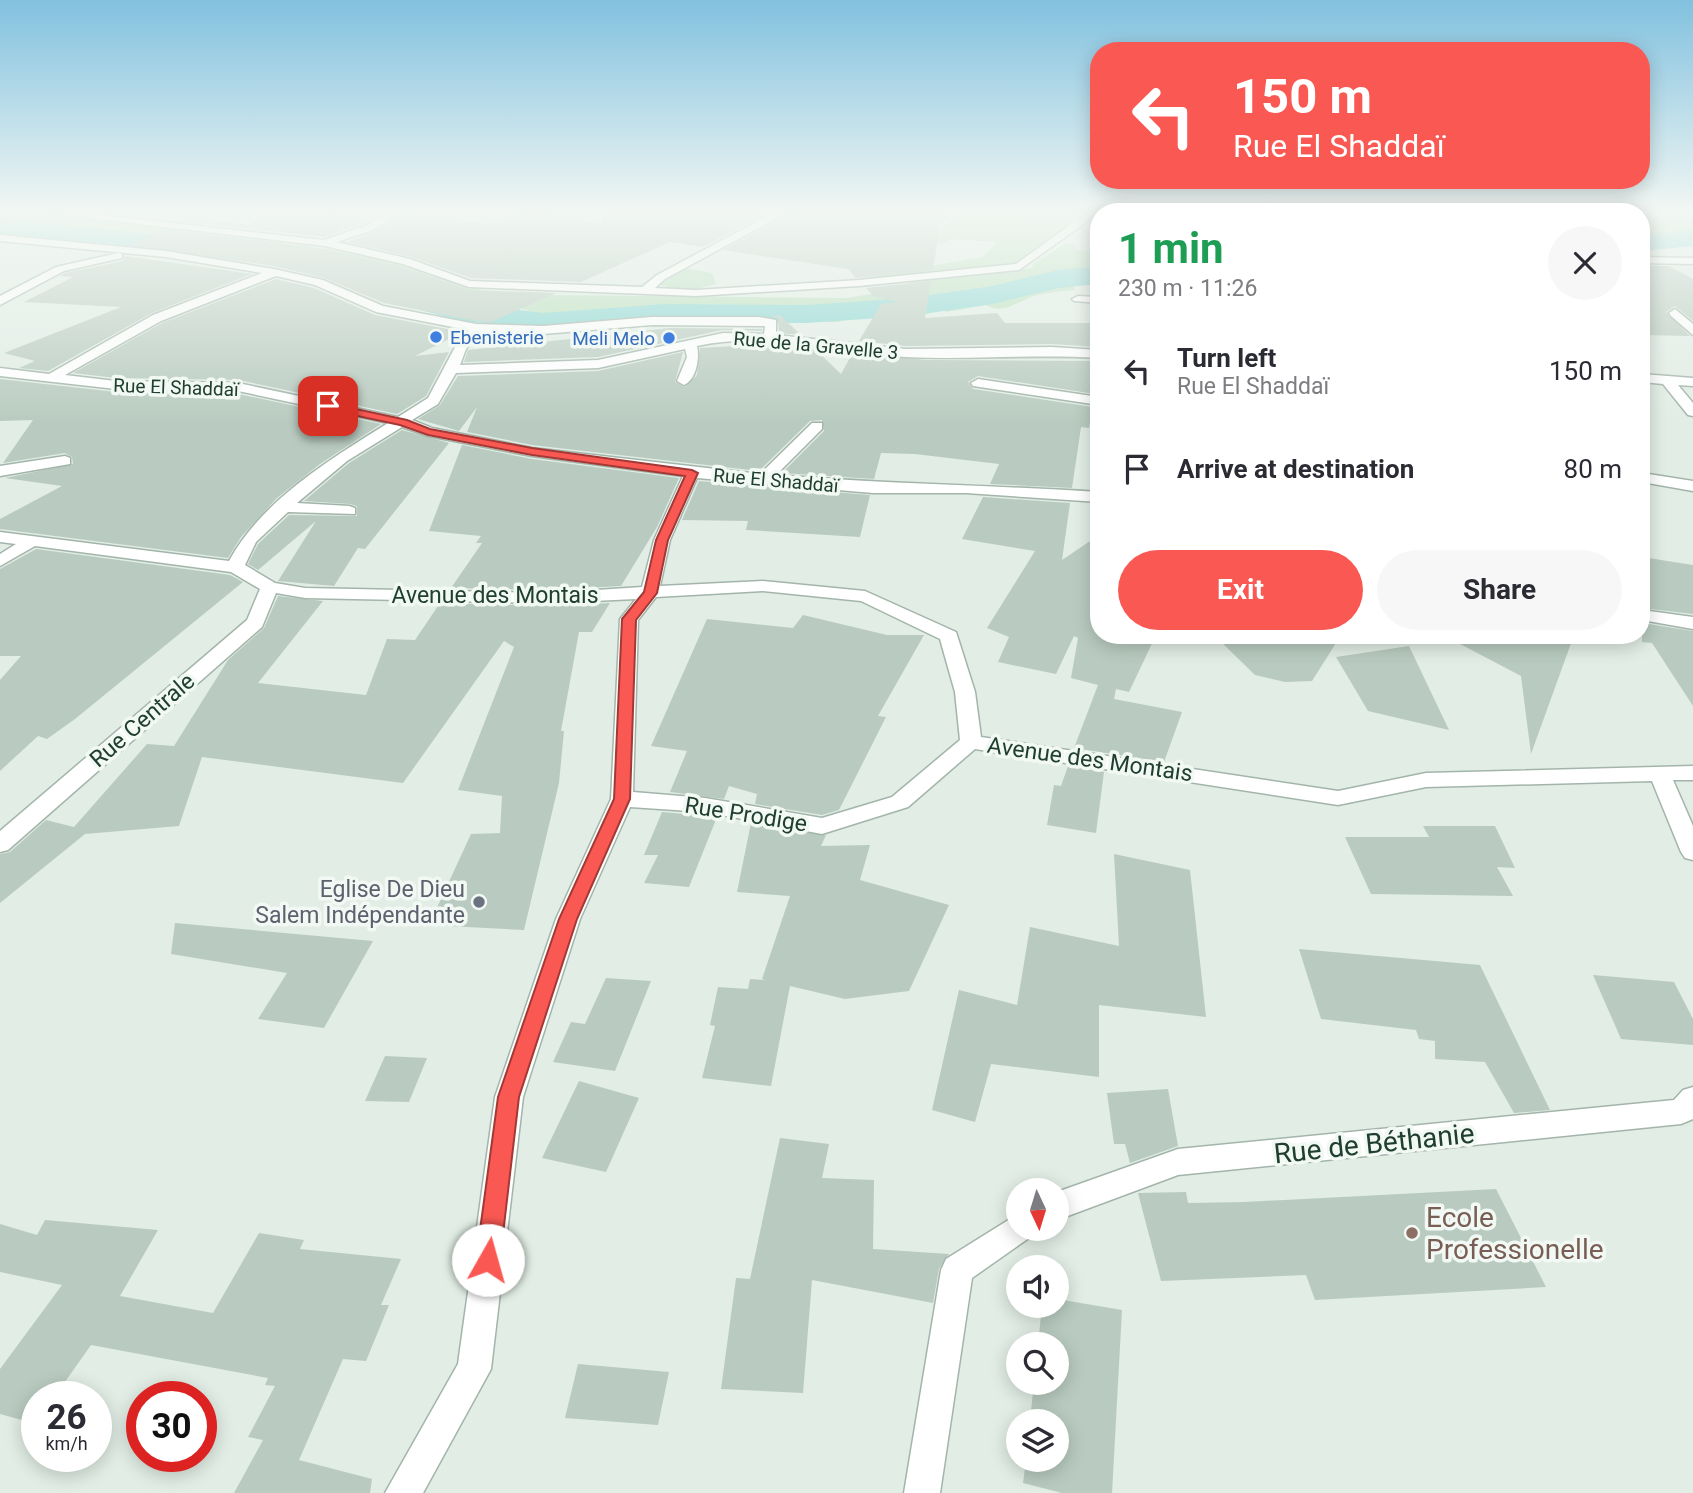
<!DOCTYPE html>
<meta charset="utf-8">
<style>
:root{--surface:#fff;--page:#f7f7f7;--text:#2b2b33;--muted:#7c7c81;--accent:#fa5852}
body{margin:0;font-family:Roboto,sans-serif;background:var(--page);color:var(--text);height:100vh;display:flex;flex-direction:column;font-size:26px;white-space:nowrap}
*{box-sizing:border-box;margin:0}
p{font-size:23px;color:var(--muted)}
.icon{flex:none;width:38px;height:38px;fill:none;stroke:currentColor;stroke-width:2;stroke-linecap:round;stroke-linejoin:round}
.map{position:relative;flex:1;overflow:hidden}
.sheet{position:absolute;left:1090px;top:203px;width:560px;height:441px;display:flex;flex-direction:column;background:var(--surface);border-radius:28px;box-shadow:0 4px 18px #0003}
.sheet>*{flex:none}
.banner{position:absolute;left:1090px;top:42px;width:560px;height:147px;border-radius:28px;box-shadow:0 4px 18px #0003;background:#fa5852;color:#fff;overflow:hidden}
.needle{width:46px;rotate:176deg}
.fabs{position:absolute;left:1006px;top:1178px;display:grid;gap:14px}
.fabs a{display:grid;place-items:center;width:63px;height:63px;border-radius:50%;background:var(--surface);box-shadow:0 4px 18px #0003;font-size:35px}
.speed{position:absolute;left:21px;top:1381px;display:flex;gap:14px;font-size:35px;font-weight:700;text-align:center}
.speed>*{display:grid;place-content:center;width:91px;height:91px;border-radius:50%;background:var(--surface);box-shadow:0 4px 18px #0003;line-height:1}
.speed small{font-size:18px;font-weight:400}
.speed .limit{border:10px solid #d22;background:#fff;color:#111}
.pin{position:absolute;display:grid;place-items:center;width:60px;height:60px;color:#fff;margin:-30px;border-radius:14px;box-shadow:0 4px 10px #0006}
.me{position:absolute;width:77px;margin:-38px;rotate:7deg;stroke-linejoin:round;filter:drop-shadow(0 0 5px #0008)}
.turn{display:flex;align-items:center;gap:24px;height:147px;padding:0 28px;font-size:32px}
.turn .icon{width:91px;height:91px;stroke-width:2.5}
.turn b{display:block;font-size:49px;line-height:60px}
.round{display:grid;place-items:center;flex:none;width:74px;height:74px;border-radius:37px;background:var(--page)}
.headline{display:flex;align-items:center;justify-content:space-between;height:119px;padding:0 28px}
h1{font-size:42px;font-weight:700;line-height:52px;color:#1e9e55}
.button{display:flex;gap:14px;margin-top:auto;padding:14px 28px}
.button a{flex:1;height:80px;border-radius:42px;background:var(--accent);color:#fff;font-size:28px;font-weight:700;line-height:80px;text-align:center}
.button a+a{background:var(--page);color:var(--text)}
ul{padding:0;list-style:none}
li{display:flex;align-items:center;gap:21px;height:98px;padding:0 28px}
li div{flex:1}
li b{display:block;font-size:26px}
li em{font-style:normal}
.map>svg:first-child{display:block}
.green{fill:#b9dfbb}
.lines{fill:none;stroke-linecap:round;stroke-linejoin:round}
.canal{fill:#86d5d1;fill-rule:evenodd}
.building{fill:#b9cbc0}
.minor-casing{stroke:#a3b5ab;stroke-width:3}
.minor{fill:#fff;fill-rule:evenodd}
.route{fill:#fa5852;stroke:#a23935;stroke-width:2}
.shop-dot{fill:#3f7fe0;stroke:#f2f9f4;stroke-width:2.5}
.worship-dot{fill:#6b7280;stroke:#f2f9f4;stroke-width:2.5}
.education-dot{fill:#8d6e63;stroke:#f2f9f4;stroke-width:2.5}
.labels{text-anchor:middle;stroke-width:7;stroke-linejoin:round;paint-order:stroke}
.far-shop-label{font-size:19px;fill:#366cbe;stroke:#f2f9f4;text-anchor:start}
.far-street-label{font-size:19px;fill:#203f30;stroke:#f2f9f4}
.street-label{font-size:23px;fill:#203f30;stroke:#f2f9f4}
.worship-label{font-size:23px;fill:#5b616d;stroke:#f2f9f4;text-anchor:end}
.near-street-label{font-size:28px;fill:#203f30;stroke:#f2f9f4}
.near-education-label{font-size:28px;fill:#785e54;stroke:#f2f9f4;text-anchor:start}
</style>
<div class="map">
<svg width="1693" height="1493" viewBox="0 0 1693 1493">
<rect width="100%" height="100%" fill="#e1ede5"/>
<!-- green -->
<path class="green" d="M 197,213 L 220,213 L 184,231 L 311,246 L 304,248 L 162,238 L 0,220 L 0,214 L 87,214 L 174,222 Z
M 959,213 L 1087,213 L 1031,256 L 1015,264 L 856,279 L 983,257 L 997,242 L 950,239 L 943,244 L 937,242 L 942,227 Z
M 1642,213 L 1693,213 L 1693,231 L 1642,235 Z
M 0,228 L 72,236 L 51,238 L 5,235 L 0,234 Z
M 1067,243 L 1075,245 L 1076,250 L 1099,251 L 1099,269 L 1056,273 L 993,287 L 886,303 L 780,308 L 678,305 L 540,314 L 316,249 L 341,248 L 379,257 L 484,291 L 549,295 L 846,298 L 878,293 L 919,280 L 1032,268 L 1033,264 Z
M 686,268 L 712,273 L 716,284 L 689,291 L 659,285 Z
M 1069,279 L 1075,290 C 1062,291 1038,293 1027,299 C 1014,304 1001,314 986,305 L 946,312 L 939,308 L 927,310 L 929,314 L 897,310 L 941,305 Z
M 864,309 L 872,314 L 837,322 L 639,321 L 629,318 L 661,311 L 788,312 Z"/>
<g class="lines">
<!-- canal -->
<path class="canal" d="M 0,218 L 211,241 L 221,243 L 225,249 L 221,255 L 211,257 L 0,234 Z
M 1693,230 L 1693,246 L 1642,251 L 1642,235 Z
M 1099,266 L 1099,284 L 1058,288 L 993,304 L 909,316 L 806,323 L 664,322 L 543,331 L 458,320 L 420,310 L 416,304 L 420,298 L 431,295 L 458,302 L 543,313 L 664,304 L 806,305 L 909,298 L 993,286 L 1058,270 Z"/>
</g>
<!-- building -->
<path class="building" d="M 331,214 L 371,220 L 324,237 L 182,221 L 189,218 L 249,225 L 260,218 L 316,219 Z
M 524,214 L 549,214 L 602,224 L 603,214 L 766,214 L 703,247 L 670,242 L 581,282 L 471,278 L 411,257 L 347,242 L 374,232 L 398,218 L 405,220 L 418,215 L 488,224 Z
M 789,214 L 949,214 L 940,226 L 933,270 L 856,278 L 848,269 L 723,250 Z
M 164,230 L 325,249 L 402,267 L 469,290 L 556,293 L 492,322 L 476,321 L 384,303 L 324,278 L 274,266 L 129,245 Z
M 125,256 L 252,274 L 152,313 L 48,371 L 19,368 L 35,361 L 4,353 L 121,307 L 24,302 L 73,277 L 60,276 L 65,273 L 123,261 Z
M 1642,266 L 1669,266 L 1693,279 L 1693,321 L 1675,306 L 1666,312 L 1690,336 L 1642,335 Z
M 276,279 L 314,288 L 375,315 L 463,332 L 415,356 L 449,352 L 426,396 L 397,414 L 239,380 L 116,378 L 73,373 L 162,323 Z
M 931,281 L 925,318 L 997,313 L 1005,323 L 1099,323 L 1099,347 L 1052,344 L 906,346 L 859,341 L 881,304 L 897,302 L 873,296 L 866,288 Z
M 780,315 L 801,335 L 779,333 L 778,318 L 771,316 Z
M 670,328 L 762,329 L 762,331 L 722,330 L 598,357 L 464,362 L 468,350 Z
M 775,344 L 815,349 L 841,374 L 852,354 L 929,360 L 1099,361 L 1095,394 L 978,376 L 968,382 L 973,389 L 1093,407 L 1089,428 L 1081,427 L 1072,488 L 990,484 L 999,464 L 915,454 L 881,453 L 874,479 L 782,473 L 824,431 L 822,420 L 810,421 L 759,471 L 532,445 L 467,432 L 477,407 L 459,431 L 418,419 L 440,405 L 458,376 L 598,371 L 683,352 L 675,382 L 685,387 L 697,375 L 700,348 Z
M 0,379 L 116,392 L 238,394 L 381,424 L 320,464 L 277,498 L 241,537 L 228,558 L 0,529 L 0,519 L 62,486 L 5,478 L 73,464 L 72,457 L 65,453 L 3,463 L 33,420 L 0,421 Z
M 402,430 L 449,443 L 365,549 L 358,548 L 334,586 L 278,581 L 316,521 L 258,570 L 248,564 L 258,544 L 289,515 L 357,516 L 357,506 L 350,504 L 304,501 L 349,463 Z
M 462,445 L 532,459 L 679,478 L 657,527 L 621,586 L 551,590 L 451,588 L 482,543 L 476,543 L 481,536 L 429,531 Z
M 699,481 L 870,495 L 860,537 L 746,530 L 748,521 L 682,520 Z
M 983,497 L 1070,503 L 1062,560 L 1099,535 L 1099,635 L 1156,635 L 1129,692 L 1116,689 L 1114,699 L 1182,712 L 1164,762 L 1074,748 L 1098,685 L 1071,678 L 1078,638 L 1074,636 L 1056,674 L 998,662 L 1009,637 L 987,628 L 1035,551 L 962,539 Z
M 36,549 L 230,575 L 243,582 L 75,719 L 47,739 L 38,736 L 0,771 L 0,680 L 21,656 L 0,656 L 0,569 Z
M 1642,557 L 1693,565 L 1693,614 L 1642,608 Z
M 278,596 L 323,601 L 258,683 L 366,695 L 387,639 L 415,640 L 440,603 L 551,606 L 610,603 L 592,632 L 579,632 L 561,731 L 564,731 L 559,783 L 524,930 L 429,925 L 471,834 L 500,833 L 502,796 L 458,790 L 514,647 L 504,641 L 403,783 L 202,757 L 179,826 L 85,834 L 0,903 L 0,854 L 10,852 L 46,820 L 74,827 L 147,744 L 174,746 L 228,660 L 264,628 Z
M 803,615 L 887,635 L 924,635 L 878,716 L 886,717 L 839,810 L 822,815 L 755,804 L 757,794 L 729,786 L 724,799 L 670,792 L 687,751 L 651,746 L 707,619 L 793,628 Z
M 1642,623 L 1693,631 L 1693,706 L 1652,643 L 1642,642 Z
M 1214,635 L 1341,635 L 1312,681 L 1285,682 L 1255,675 Z
M 1443,635 L 1574,635 L 1531,754 L 1521,676 Z
M 1409,646 L 1449,730 L 1368,711 L 1336,657 Z
M 1068,766 L 1104,772 L 1096,833 L 1047,825 L 1054,785 L 1061,786 Z
M 662,812 L 717,817 L 689,887 L 644,883 L 658,855 L 644,855 Z
M 751,823 L 826,835 L 821,846 L 870,845 L 860,880 L 949,905 L 909,991 L 845,999 L 790,986 L 771,1086 L 702,1078 L 715,1026 L 710,1025 L 718,987 L 748,989 L 750,979 L 766,980 L 762,979 L 790,896 L 737,892 Z
M 1423,826 L 1495,826 L 1515,868 L 1497,867 L 1513,896 L 1371,894 L 1345,837 L 1429,837 Z
M 1114,854 L 1190,870 L 1206,1017 L 1099,1005 L 1099,1077 L 991,1064 L 975,1122 L 932,1110 L 959,990 L 1017,1005 L 1030,927 L 1119,946 Z
M 175,923 L 373,941 L 324,1028 L 258,1019 L 287,973 L 171,954 Z
M 1299,949 L 1480,965 L 1550,1110 L 1514,1113 L 1485,1062 L 1435,1059 L 1435,1041 L 1419,1039 L 1416,1030 L 1321,1019 Z
M 1593,975 L 1674,982 L 1693,1019 L 1693,1045 L 1621,1039 Z
M 606,978 L 651,981 L 615,1071 L 553,1062 L 571,1022 L 585,1024 Z
M 385,1056 L 427,1058 L 409,1102 L 365,1101 Z
M 579,1081 L 639,1098 L 606,1172 L 542,1158 Z
M 1168,1089 L 1178,1146 L 1130,1163 L 1125,1144 L 1114,1144 L 1107,1093 Z
M 780,1138 L 829,1144 L 822,1178 L 874,1180 L 873,1249 L 949,1254 L 939,1269 L 933,1303 L 812,1280 L 803,1393 L 721,1389 L 736,1278 L 750,1279 Z
M 1496,1189 L 1546,1287 L 1315,1300 L 1306,1275 L 1161,1281 L 1138,1193 L 1186,1192 L 1188,1203 L 1244,1202 Z
M 45,1220 L 158,1230 L 120,1296 L 213,1313 L 259,1233 L 304,1240 L 300,1249 L 401,1259 L 381,1305 L 389,1305 L 366,1361 L 343,1359 L 299,1460 L 372,1479 L 370,1493 L 234,1493 L 263,1440 L 248,1437 L 275,1386 L 265,1385 L 268,1378 L 91,1345 L 55,1396 L 37,1396 L 36,1424 L 0,1414 L 0,1369 L 62,1285 L 0,1272 L 0,1224 L 37,1235 Z
M 1057,1299 L 1122,1310 L 1112,1493 L 1062,1493 L 1023,1483 L 1026,1460 L 1057,1460 L 1057,1421 L 1030,1421 L 1034,1382 L 1057,1382 L 1057,1344 L 1038,1344 L 1042,1306 L 1057,1306 Z
M 578,1364 L 669,1372 L 658,1425 L 565,1418 Z"/>
<g class="lines">
<!-- minor casing -->
<g class="minor-casing">
<path id="minor" d="M 46,213 L 83,213 L 324,240 L 365,226 L 389,213 L 402,213 L 373,230 L 337,242 L 410,259 L 470,281 L 642,287 L 657,275 L 773,213 L 786,213 L 665,279 L 655,288 L 696,290 L 859,280 L 1016,264 L 1087,213 L 1099,213 L 1019,270 L 859,286 L 696,296 L 469,287 L 403,264 L 325,246 Z
M 0,235 L 166,251 L 274,269 L 323,280 L 383,306 L 476,324 L 543,326 L 652,317 L 759,317 L 776,320 L 776,335 L 906,349 L 1052,347 L 1099,350 L 1099,358 C 1034,354 970,360 905,357 C 836,353 766,331 697,346 C 700,359 696,380 684,385 L 677,381 L 687,357 L 685,349 L 598,368 L 456,373 L 438,404 L 412,420 L 432,428 L 532,448 L 760,474 L 812,423 L 822,423 L 822,429 L 776,475 C 884,484 991,485 1099,492 L 1099,502 L 966,493 L 873,493 L 697,478 L 670,540 L 660,586 L 763,581 L 865,591 L 956,632 L 975,692 L 981,737 L 1338,791 L 1426,773 L 1693,766 L 1693,780 L 1673,780 L 1693,826 L 1693,860 L 1685,858 L 1681,852 L 1652,781 L 1426,787 L 1338,805 L 975,749 L 908,807 L 822,834 L 705,812 L 630,807 L 580,919 L 523,1097 L 491,1369 L 423,1493 L 385,1493 L 458,1364 L 495,1097 L 556,919 L 611,799 L 620,619 L 636,599 L 551,603 L 305,598 L 276,593 L 262,627 L 8,850 L 0,852 L 0,831 L 247,620 L 260,589 L 231,572 L 35,546 L 0,566 L 0,554 L 16,544 L 0,542 L 0,532 L 229,561 C 262,500 331,459 388,423 L 238,391 L 116,389 L 0,376 L 0,368 L 49,374 L 153,315 L 262,273 L 166,257 L 0,241 ZM 276,276 L 315,285 L 376,312 L 468,330 L 454,349 L 428,398 L 398,417 L 238,383 L 116,381 L 65,375 L 161,321 ZM 652,325 L 765,326 L 764,334 L 723,333 L 598,360 L 460,365 L 466,349 L 479,332 L 543,334 ZM 402,427 L 428,436 L 532,456 L 683,476 L 654,540 L 642,587 L 551,593 L 305,588 L 275,583 L 245,565 L 256,542 L 288,512 L 355,514 L 355,508 L 349,506 L 297,503 L 347,461 ZM 763,591 L 861,601 L 940,639 L 955,692 L 960,740 L 892,797 L 822,818 L 705,798 L 633,792 L 638,620 L 656,597 Z
M 118,253 L 122,254 L 122,258 L 64,271 L 0,305 L 0,296 L 56,267 Z
M 1642,257 L 1693,258 L 1693,264 L 1642,263 Z
M 1078,296 L 1099,297 L 1099,303 L 1074,301 L 1072,299 Z
M 1675,309 L 1693,324 L 1693,335 L 1671,316 L 1669,313 Z
M 1642,374 L 1693,378 L 1693,386 L 1678,385 L 1693,403 L 1693,416 L 1688,415 L 1663,384 L 1642,382 Z
M 978,379 L 1099,397 L 1099,405 L 973,386 L 971,383 Z
M 65,456 L 70,458 L 70,464 L 0,476 L 0,466 Z
M 1642,473 L 1693,481 L 1693,491 L 1642,482 Z
M 1642,610 L 1693,617 L 1693,629 L 1642,620 Z
M 1693,1087 L 1693,1119 L 1681,1124 L 1178,1175 L 1057,1220 L 1057,1192 L 1178,1149 L 1674,1100 L 1683,1090 Z
M 1018,1214 L 1018,1228 L 1033,1228 L 1029,1238 L 972,1278 L 940,1493 L 904,1493 L 941,1270 L 946,1259 Z"/>
</g>
<!-- minor -->
<use href="#minor" class="minor"/>
</g>
<!-- sky -->
<linearGradient id="sky" x2="0" y2="1"><stop stop-color="#81c1df"/><stop offset="0.5" stop-color="#f2f7f3"/><stop offset="1" stop-color="#f2f7f3" stop-opacity="0"/></linearGradient>
<rect width="1693" height="423" fill="url(#sky)"/>
<!-- route -->
<path class="route" d="M 328,403 L 407,420 L 430,429 L 532,448 L 692,470 L 698,473 L 668,540 L 657,593 L 636,620 L 630,799 L 577,919 L 519,1097 L 500,1260 L 496,1268 L 488,1272 L 479,1268 L 476,1260 L 498,1097 L 559,919 L 614,799 L 622,619 L 644,592 L 656,540 L 685,476 L 532,455 L 428,435 L 400,425 L 324,409 L 323,406 Z"/>
<!-- markers -->
<g class="shop-dot">
<circle cx="436" cy="337" r="7"/>
<circle cx="669" cy="338" r="7"/>
</g>
<circle class="worship-dot" cx="479" cy="902" r="7"/>
<circle class="education-dot" cx="1412" cy="1233" r="7"/>
<g class="labels">
<!-- far-shop labels -->
<g class="far-shop-label">
<text x="450" y="344">Ebenisterie</text>
<text x="655" y="345" text-anchor="end">Meli Melo</text>
</g>
<!-- far-street labels -->
<g class="far-street-label">
<text transform="translate(816 345) rotate(5)" y="7">Rue de la Gravelle 3</text>
<text transform="translate(176 387) rotate(2)" y="7">Rue El Shaddaï</text>
<text transform="translate(776 480) rotate(5)" y="7">Rue El Shaddaï</text>
</g>
<!-- street labels -->
<g class="street-label">
<text x="495" y="603">Avenue des Montais</text>
<text transform="translate(142 720) rotate(-41)" y="8">Rue Centrale</text>
<text transform="translate(1090 759) rotate(8)" y="8">Avenue des Montais</text>
<text transform="translate(746 814) rotate(9)" y="8">Rue Prodige</text>
</g>
<!-- worship labels -->
<g class="worship-label">
<text x="465" y="897">Eglise De Dieu<tspan x="465" dy="26">Salem Indépendante</tspan></text>
</g>
<!-- near-street labels -->
<g class="near-street-label">
<text transform="translate(1374 1143) rotate(-6)" y="10">Rue de Béthanie</text>
</g>
<!-- near-education labels -->
<g class="near-education-label">
<text x="1426" y="1227">Ecole<tspan x="1426" dy="32">Professionelle</tspan></text>
</g>
</g>
</svg>
<div class="fabs">
<a><svg class="needle" viewBox="-14 -14 28 28"><path d="M0-13l5 13h-10z" fill="#e53935"/><path d="M0 13l5-13h-10z" fill="#7c7c81"/></svg></a>
<a><svg class="icon" aria-label="sound" viewBox="0 0 24 24"><path d="M4 9h4l5-4v14l-5-4H4zM17 9q2 3 0 6"/></svg></a>
<a><svg class="icon" aria-label="search" viewBox="0 0 24 24"><circle cx="10" cy="10" r="6"/><path d="M15 15l6 6"/></svg></a>
<a><svg class="icon" aria-label="layers" viewBox="0 0 24 24"><path d="M12 4l9 5-9 5-9-5zM3 14l9 5 9-5"/></svg></a>
</div>
<div class="speed"><div>26<small>km/h</small></div><div class="limit">30</div></div>
<div class="pin" style="left:328px;top:406px;background:#d93025"><svg class="icon" aria-label="arrive" viewBox="0 0 24 24"><path d="M6 21V4h12l-3 4 3 4H6"/></svg></div>
<svg class="me" style="left:488px;top:1260px" viewBox="-20 -20 40 40"><circle r="19" fill="#fff"/><path d="M0-13L10 11 0 6-10 11z" fill="#fa5852"/></svg>
<div class="banner">
<div class="turn"><svg class="icon" aria-label="left" viewBox="0 0 24 24"><path d="M17 20v-9H6M10 6l-5 5 5 5"/></svg><div><b>150 m</b>Rue El Shaddaï</div></div>
</div>
<section class="sheet">
<div class="headline"><div><h1>1 min</h1><p>230 m · 11:26</p></div><a class="round"><svg class="icon" aria-label="close" viewBox="0 0 24 24"><path d="M6 6l12 12M18 6L6 18"/></svg></a></div>
<ul>
<li><svg class="icon" aria-label="left" viewBox="0 0 24 24"><path d="M17 20v-9H6M10 6l-5 5 5 5"/></svg><div><b>Turn left</b><p>Rue El Shaddaï</p></div><em>150 m</em></li>
<li><svg class="icon" aria-label="arrive" viewBox="0 0 24 24"><path d="M6 21V4h12l-3 4 3 4H6"/></svg><div><b>Arrive at destination</b></div><em>80 m</em></li>
</ul>
<div class="button"><a>Exit</a><a>Share</a></div>
</section>
</div>
